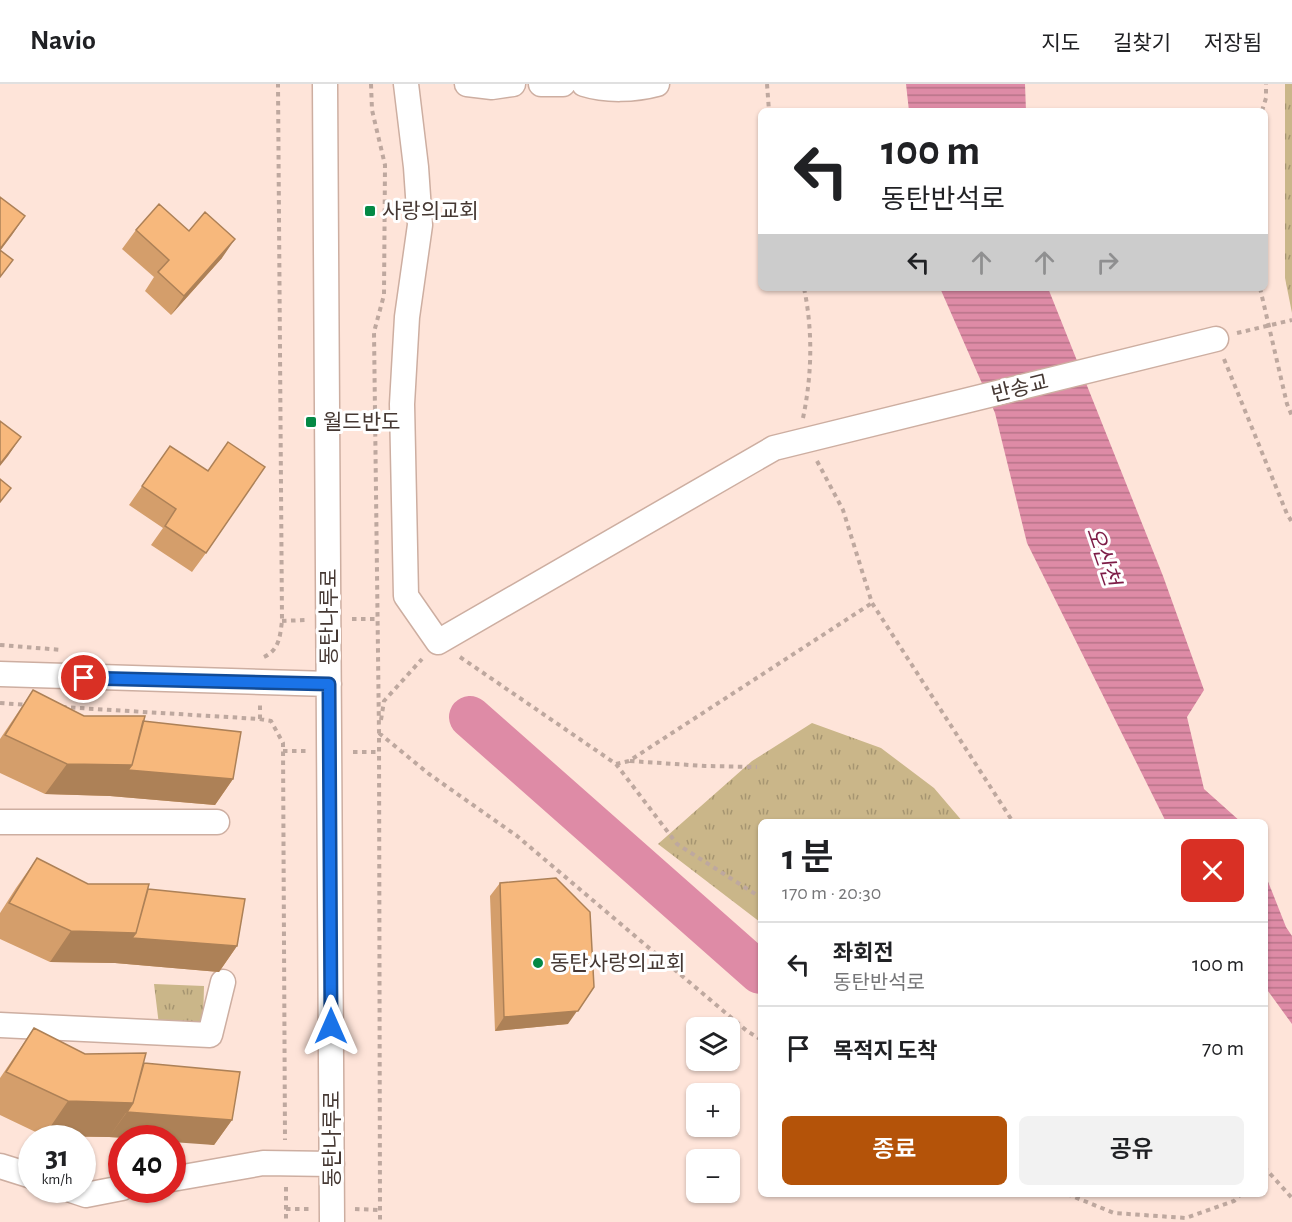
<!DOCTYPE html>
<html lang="ko">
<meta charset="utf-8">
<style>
:root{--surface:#fff;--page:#f2f2f2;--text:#202124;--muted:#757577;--line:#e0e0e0;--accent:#b45309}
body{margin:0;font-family:"Alegreya Sans","Noto Sans KR",sans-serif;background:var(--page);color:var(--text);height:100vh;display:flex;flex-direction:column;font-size:22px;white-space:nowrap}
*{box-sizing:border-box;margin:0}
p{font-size:20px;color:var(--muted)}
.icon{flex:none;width:33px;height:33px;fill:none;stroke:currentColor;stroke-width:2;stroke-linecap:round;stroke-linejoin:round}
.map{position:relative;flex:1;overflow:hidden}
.side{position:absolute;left:758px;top:735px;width:510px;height:378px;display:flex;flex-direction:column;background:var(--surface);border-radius:9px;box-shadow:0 2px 4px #0004}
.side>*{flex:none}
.hud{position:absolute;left:758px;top:24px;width:510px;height:183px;border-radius:9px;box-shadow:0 2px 4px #0004;background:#fff;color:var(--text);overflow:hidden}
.buttons{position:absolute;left:686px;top:933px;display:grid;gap:12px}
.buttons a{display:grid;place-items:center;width:54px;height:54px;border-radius:9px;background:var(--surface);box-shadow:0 2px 4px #0004;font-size:30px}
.speed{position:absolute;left:18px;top:1041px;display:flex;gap:12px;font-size:30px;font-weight:700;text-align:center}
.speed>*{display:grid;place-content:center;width:78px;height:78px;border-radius:50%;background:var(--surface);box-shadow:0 2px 4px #0004;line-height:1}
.speed small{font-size:15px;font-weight:400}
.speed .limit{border:9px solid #d22;background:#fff;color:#111}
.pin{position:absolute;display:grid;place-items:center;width:51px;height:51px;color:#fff;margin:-26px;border:3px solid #fff;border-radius:50%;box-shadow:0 2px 6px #0007}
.me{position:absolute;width:66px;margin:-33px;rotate:0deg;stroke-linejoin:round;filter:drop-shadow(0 0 4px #0008)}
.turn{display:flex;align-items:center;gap:21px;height:126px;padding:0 24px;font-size:27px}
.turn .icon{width:78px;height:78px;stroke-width:2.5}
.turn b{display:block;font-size:42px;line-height:51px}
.lanes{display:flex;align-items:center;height:57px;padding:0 24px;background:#0003;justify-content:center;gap:30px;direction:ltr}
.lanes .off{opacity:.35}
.round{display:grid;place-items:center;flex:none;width:63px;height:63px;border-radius:9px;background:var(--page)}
.head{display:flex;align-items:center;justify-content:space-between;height:102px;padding:0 24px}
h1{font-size:36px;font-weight:600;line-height:45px}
.primary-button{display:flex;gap:12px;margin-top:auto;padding:12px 24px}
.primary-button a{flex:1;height:69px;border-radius:9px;background:var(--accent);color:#fff;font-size:24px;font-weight:600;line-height:69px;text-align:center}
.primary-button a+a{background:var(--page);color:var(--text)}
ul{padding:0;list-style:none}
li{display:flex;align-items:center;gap:18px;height:84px;padding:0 24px;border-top:2px solid var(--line)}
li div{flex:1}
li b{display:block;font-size:22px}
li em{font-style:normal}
header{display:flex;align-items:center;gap:36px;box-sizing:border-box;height:84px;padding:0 30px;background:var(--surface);border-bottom:2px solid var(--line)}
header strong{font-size:28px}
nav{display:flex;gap:33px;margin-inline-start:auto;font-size:21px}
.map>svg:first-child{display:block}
.grass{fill:url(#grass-tufts)}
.water{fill:url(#water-rules)}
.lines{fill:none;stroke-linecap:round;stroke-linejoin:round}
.river{stroke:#de8ba6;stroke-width:42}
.minor-casing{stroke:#cdaea1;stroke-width:27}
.path{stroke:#bea89f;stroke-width:4;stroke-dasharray:4.5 4.5;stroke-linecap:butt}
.minor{stroke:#fff;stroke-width:24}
.wall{fill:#d49e6b}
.shaded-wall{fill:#ad8157}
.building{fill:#f7b87c;stroke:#ad8157;stroke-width:1.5}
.route-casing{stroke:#114b97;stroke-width:15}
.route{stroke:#1a73e8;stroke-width:10}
.poi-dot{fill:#048945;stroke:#fff;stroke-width:2}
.labels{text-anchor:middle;stroke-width:6;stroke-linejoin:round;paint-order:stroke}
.poi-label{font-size:21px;fill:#453833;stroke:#fff;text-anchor:start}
.street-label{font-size:21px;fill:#453833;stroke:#fff}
.water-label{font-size:22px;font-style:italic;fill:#7d1c47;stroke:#fff}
</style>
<header>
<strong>Navio</strong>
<nav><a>지도</a><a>길찾기</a><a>저장됨</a></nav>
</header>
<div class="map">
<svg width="1292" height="1138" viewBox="0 0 1292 1138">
<defs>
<pattern id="grass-tufts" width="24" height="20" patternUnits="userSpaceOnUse" patternTransform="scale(1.5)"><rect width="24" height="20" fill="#cab689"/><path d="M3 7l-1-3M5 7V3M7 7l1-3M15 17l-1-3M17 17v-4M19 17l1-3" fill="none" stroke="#a69571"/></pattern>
<pattern id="water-rules" width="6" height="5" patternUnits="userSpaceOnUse" patternTransform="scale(1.5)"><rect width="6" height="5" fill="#de8ba6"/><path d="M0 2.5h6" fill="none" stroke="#b67388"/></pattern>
</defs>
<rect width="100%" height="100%" fill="#fee4d9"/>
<!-- grass -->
<path class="grass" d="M 1285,0 L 1292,0 L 1292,229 L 1285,194 Z
M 812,639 L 881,664 L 934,704 L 963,738 L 760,738 L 760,838 L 658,760 L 752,677 Z
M 154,900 L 204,902 L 203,940 L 159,941 Z"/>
<!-- water -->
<path class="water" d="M 906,0 L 1025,0 L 1026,27 L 909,27 Z
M 940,204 L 1048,204 L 1163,492 L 1204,606 L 1187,633 L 1204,705 L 1241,738 L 1166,738 L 1027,459 L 995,329 Z
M 1265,790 L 1286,843 L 1292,852 L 1292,940 L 1265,903 Z"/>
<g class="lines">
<!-- river -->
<path class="river" d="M 470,633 L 760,889"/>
<!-- minor casing -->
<g class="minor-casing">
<path id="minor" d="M 325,0 L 332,1138
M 406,0 L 416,83 L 420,141 L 407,233 L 402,320 L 406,512 L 438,558 L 774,364 L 1216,255
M 467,0 L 492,3 L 513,0
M 541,0 L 563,0
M 584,0 C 606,7 635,6 657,0
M 0,590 L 329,600
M 0,738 L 217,738
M 0,941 L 210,951 L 223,898
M 0,1082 L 32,1092
M 172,1095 L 263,1079 L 332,1080
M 71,1106 L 86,1111 L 122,1104"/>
</g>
<!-- path -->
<path class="path" d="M 371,0 L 372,26 L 385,81 L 384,211 L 374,248 L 379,649 L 380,1138
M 767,0 L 769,27
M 1262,27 L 1266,14 L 1266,0
M 1260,204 L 1287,320 L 1292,332
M 1237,249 L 1292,236
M 1224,275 L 1287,430 L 1292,438
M 803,334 C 812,291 813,247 804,204
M 817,377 L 843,426 L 872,519 L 1013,738
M 352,535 L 377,535
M 282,537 L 305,536
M 0,561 L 62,566
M 264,573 C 279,566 280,553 282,537 L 278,0
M 460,573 L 616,680 L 677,760 L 760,813
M 0,619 L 28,621
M 62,623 L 260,635 L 271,637 L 283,659 L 285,1056
M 260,635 L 260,621
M 381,636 L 384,617 L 422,575
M 379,649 L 429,690 L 517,752 L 747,947 L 760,955
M 283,667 L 306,667
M 353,668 L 379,668
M 630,677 L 705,682 L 757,683
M 616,680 L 629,677 L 872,519
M 1264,1083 L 1292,1114
M 286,1103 L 286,1138
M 1067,1110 L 1114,1129 L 1186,1134 L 1234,1117 L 1241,1110
M 286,1125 L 309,1125
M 355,1125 L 380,1126"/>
<!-- minor -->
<use href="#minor" class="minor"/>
</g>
<!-- wall -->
<path class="wall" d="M 136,146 L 189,147 L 222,174 L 171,231 L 145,207 L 154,193 L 122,165 Z
M 170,362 L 206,469 L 192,488 L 151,461 L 163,444 L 129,421 Z
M 33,606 L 84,632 L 143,637 L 233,695 L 215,721 L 110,712 L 45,710 L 0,689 L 0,655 Z
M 37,774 L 88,800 L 148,805 L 237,862 L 219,888 L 115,879 L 50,878 L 0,855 L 0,829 L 16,804 Z
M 500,799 L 568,940 L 495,947 L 490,812 Z
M 34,944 L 85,970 L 144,979 L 232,1036 L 214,1061 L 172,1054 L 127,1054 L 109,1053 L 44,1052 L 0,1031 L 0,994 Z"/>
<!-- shaded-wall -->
<path class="shaded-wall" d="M 25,132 L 12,151 L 0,167 L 0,165 Z
M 235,155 L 222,174 L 171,231 L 184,212 Z
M 21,353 L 8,372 L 0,382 L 0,380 Z
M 67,680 L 132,681 L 110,712 L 45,710 Z
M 128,686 L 233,695 L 215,721 L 110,712 Z
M 71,847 L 136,849 L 115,879 L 50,878 Z
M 132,854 L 237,862 L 219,888 L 115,879 Z
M 594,903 L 568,940 L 495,947 L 504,933 Z
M 68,1017 L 133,1019 L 109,1053 L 44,1052 Z
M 127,1028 L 232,1036 L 214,1061 L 172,1058 L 172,1054 L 127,1054 L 109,1053 Z"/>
<!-- building -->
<path class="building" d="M 0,113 L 25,132 L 0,165 Z
M 159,120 L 189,147 L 205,128 L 235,155 L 184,212 L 158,188 L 169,176 L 136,146 Z
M 0,166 L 13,176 L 0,193 Z
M 0,337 L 21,353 L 0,380 Z
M 228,358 L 265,383 L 206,469 L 165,442 L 176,425 L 142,402 L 170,362 L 208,387 Z
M 0,395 L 11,404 L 0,418 Z
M 33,606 L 84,632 L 145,632 L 132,681 L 67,680 L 5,651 Z
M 143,637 L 241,648 L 233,695 L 128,686 L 132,681 Z
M 37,774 L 88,800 L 149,800 L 136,849 L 71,847 L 9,819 Z
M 556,794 L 590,828 L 594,903 L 578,927 L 504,933 L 500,799 Z
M 148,805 L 245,815 L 237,862 L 132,854 L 136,849 Z
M 34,944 L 85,970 L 146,969 L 133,1019 L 68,1017 L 6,988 Z
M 144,979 L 240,988 L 232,1036 L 127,1028 L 133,1019 Z"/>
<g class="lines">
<!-- route casing -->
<g class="route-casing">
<path id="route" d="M 84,594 L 329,600 L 331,942"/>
</g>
<!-- route -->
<use href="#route" class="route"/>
</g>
<!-- markers -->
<g class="poi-dot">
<rect x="364" y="121" width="12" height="12" rx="3"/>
<rect x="305" y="332" width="12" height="12" rx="3"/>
<circle cx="538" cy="879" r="6"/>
</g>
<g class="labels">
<!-- poi labels -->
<g class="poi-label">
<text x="382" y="134">사랑의교회</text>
<text x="323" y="345">월드반도</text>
<text x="550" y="886">동탄사랑의교회</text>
</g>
<!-- street labels -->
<g class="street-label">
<text transform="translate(1020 304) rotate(-14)" y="7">반송교</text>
<text transform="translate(329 533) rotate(-90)" y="7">동탄나루로</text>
<text transform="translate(332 1055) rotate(-90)" y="7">동탄나루로</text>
</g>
<!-- water labels -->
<g class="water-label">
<text transform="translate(1104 472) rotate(71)" y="8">오산천</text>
</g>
</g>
</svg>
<div class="buttons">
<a><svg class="icon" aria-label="layers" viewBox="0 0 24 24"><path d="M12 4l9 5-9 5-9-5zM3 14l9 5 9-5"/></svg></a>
<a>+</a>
<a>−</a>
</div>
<div class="speed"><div>31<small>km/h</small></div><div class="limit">40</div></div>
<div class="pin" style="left:84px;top:594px;background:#d93025"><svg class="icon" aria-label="arrive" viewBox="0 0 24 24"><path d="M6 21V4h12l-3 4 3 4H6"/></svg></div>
<svg class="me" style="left:331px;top:942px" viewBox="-20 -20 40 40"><path d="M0-17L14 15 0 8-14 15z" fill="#1a73e8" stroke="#fff" stroke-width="4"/></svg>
<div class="hud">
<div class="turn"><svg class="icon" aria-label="left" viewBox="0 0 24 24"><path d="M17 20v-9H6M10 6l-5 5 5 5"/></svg><div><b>100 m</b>동탄반석로</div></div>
<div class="lanes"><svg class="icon" aria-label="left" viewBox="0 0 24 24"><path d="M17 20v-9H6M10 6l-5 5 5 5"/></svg><svg class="icon off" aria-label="ahead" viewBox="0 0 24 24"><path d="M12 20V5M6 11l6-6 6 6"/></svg><svg class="icon off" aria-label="ahead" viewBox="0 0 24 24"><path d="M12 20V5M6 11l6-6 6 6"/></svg><svg class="icon off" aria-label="right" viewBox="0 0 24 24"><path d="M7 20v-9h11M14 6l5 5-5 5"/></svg></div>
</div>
<section class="side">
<div class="head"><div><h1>1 분</h1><p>170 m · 20:30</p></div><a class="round" style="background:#d93025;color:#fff"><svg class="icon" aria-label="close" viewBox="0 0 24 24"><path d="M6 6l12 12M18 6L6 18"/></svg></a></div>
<ul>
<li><svg class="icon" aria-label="left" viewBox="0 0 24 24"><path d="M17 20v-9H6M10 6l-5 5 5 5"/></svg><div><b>좌회전</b><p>동탄반석로</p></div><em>100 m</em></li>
<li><svg class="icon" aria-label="arrive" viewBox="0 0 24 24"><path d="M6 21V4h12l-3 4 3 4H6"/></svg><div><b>목적지 도착</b></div><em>70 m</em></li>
</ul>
<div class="primary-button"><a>종료</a><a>공유</a></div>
</section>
</div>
